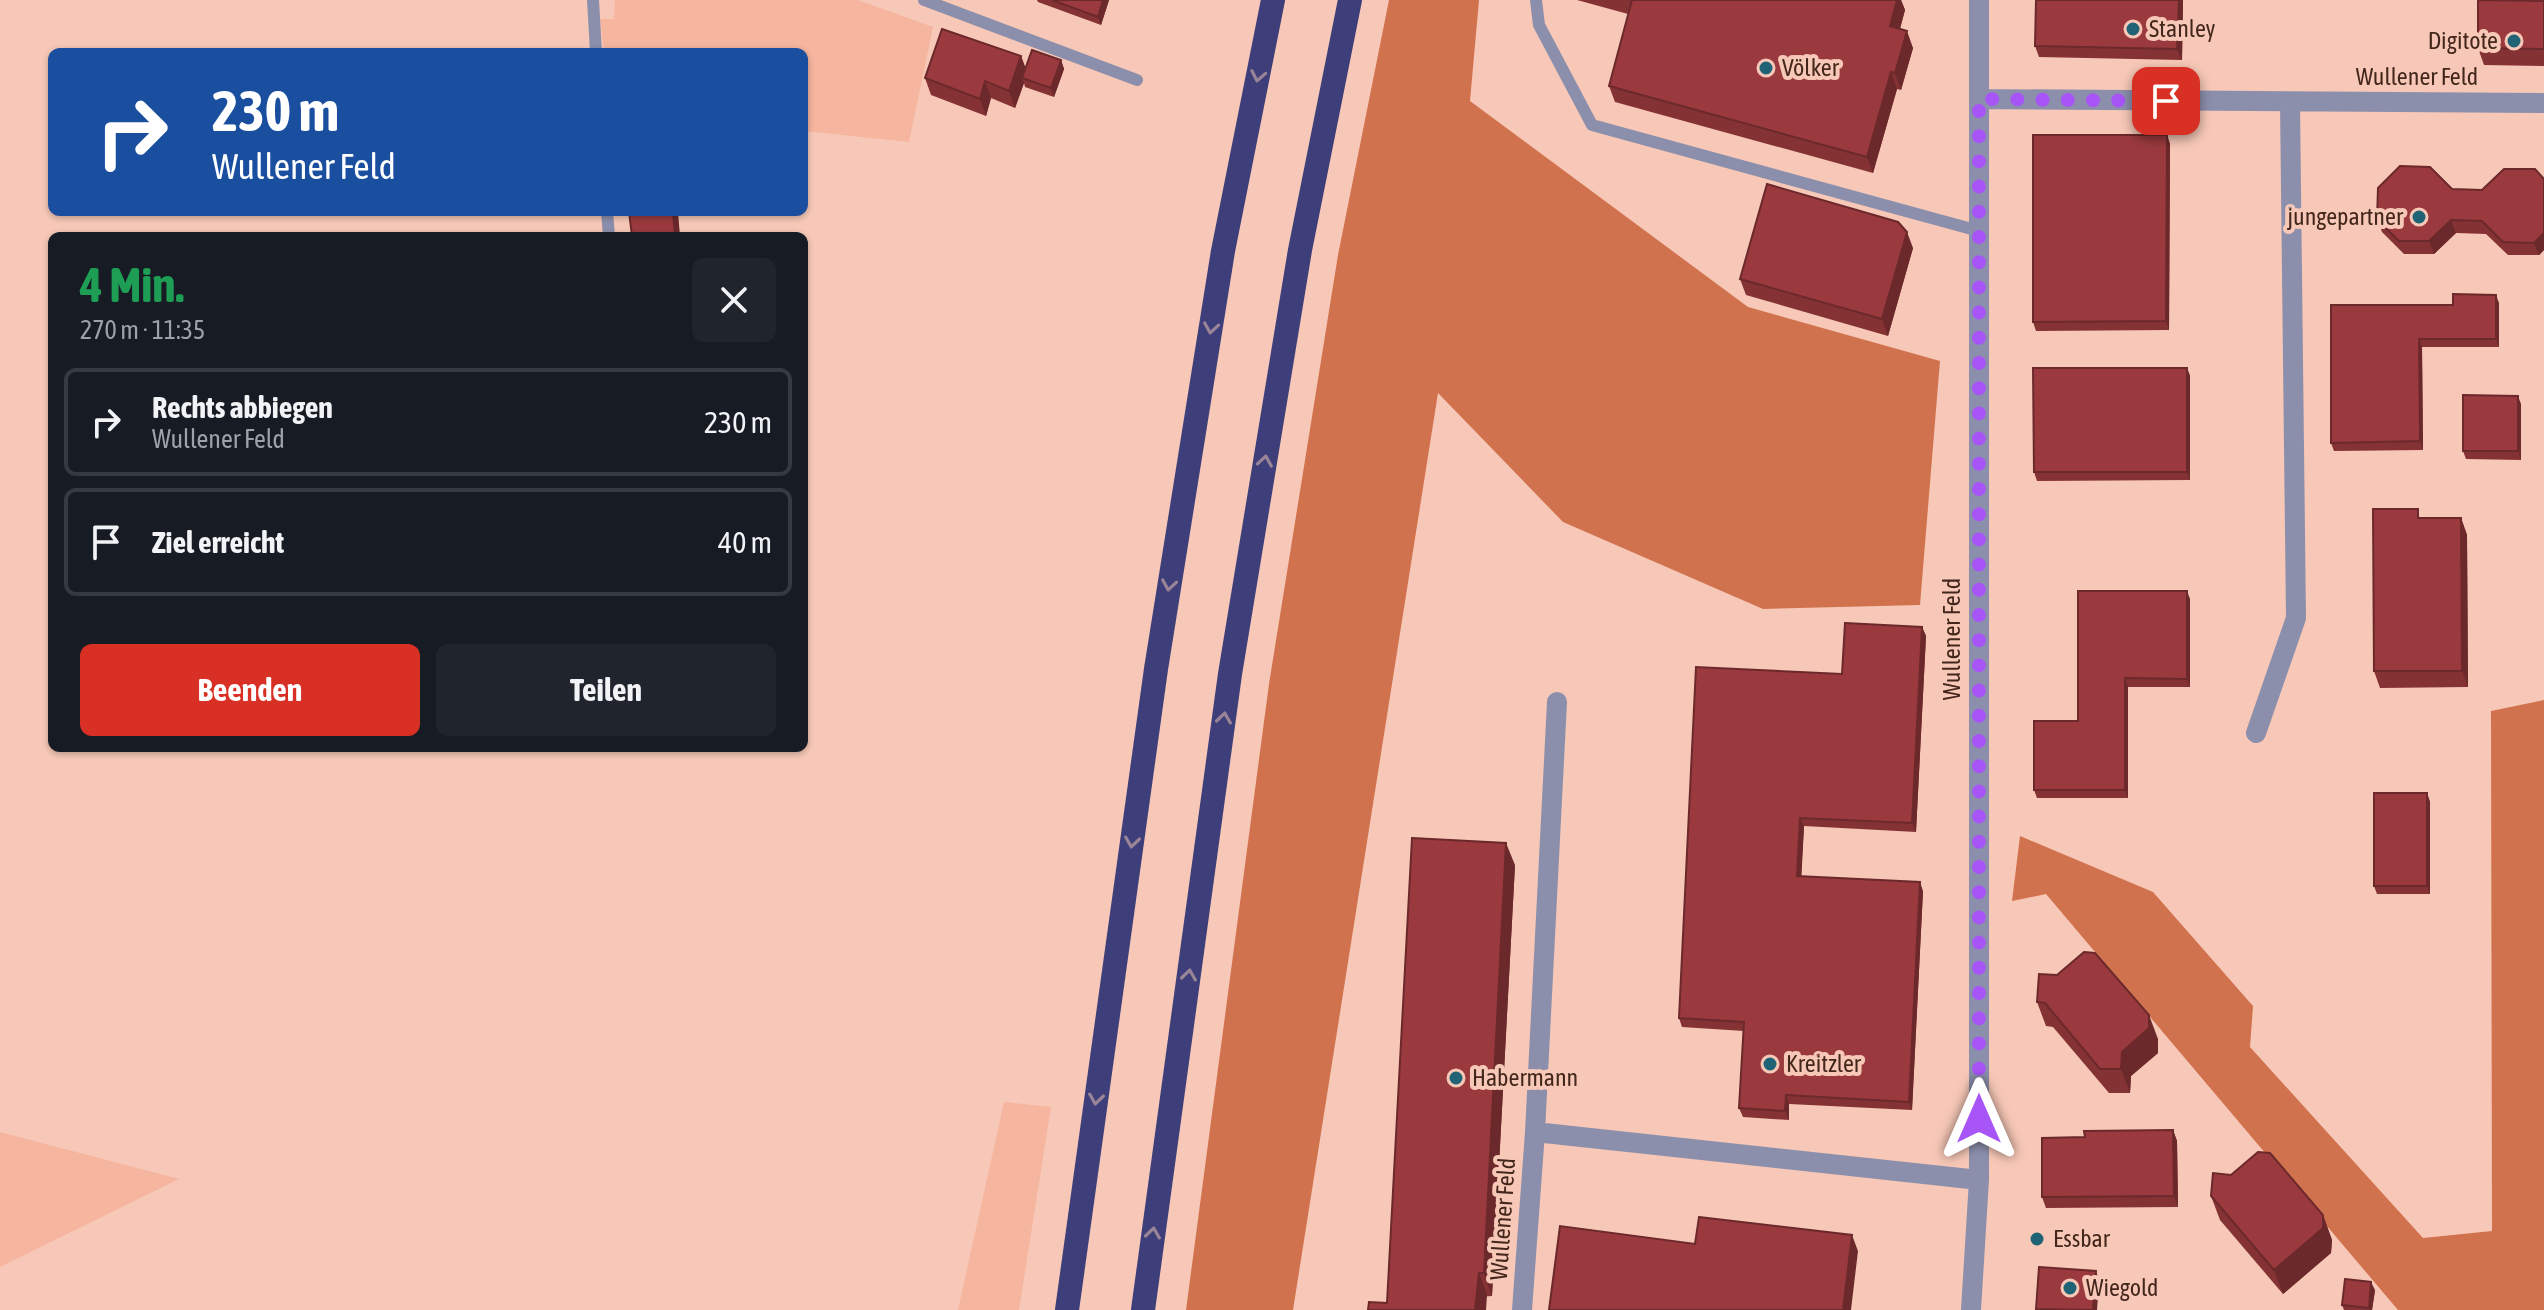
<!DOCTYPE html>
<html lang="de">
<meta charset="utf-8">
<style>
:root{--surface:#171b24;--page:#20242c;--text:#f1f3f6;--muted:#9ea1a6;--line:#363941;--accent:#d93025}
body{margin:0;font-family:"Asap Condensed",sans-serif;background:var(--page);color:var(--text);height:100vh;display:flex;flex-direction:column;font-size:30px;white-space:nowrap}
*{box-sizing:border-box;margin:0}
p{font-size:26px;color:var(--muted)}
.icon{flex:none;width:44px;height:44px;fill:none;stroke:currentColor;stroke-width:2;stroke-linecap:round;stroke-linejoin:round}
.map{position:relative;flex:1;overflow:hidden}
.sheet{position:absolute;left:48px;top:232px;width:760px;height:520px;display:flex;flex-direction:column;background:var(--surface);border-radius:12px;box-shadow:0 2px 6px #0004}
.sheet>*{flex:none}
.hud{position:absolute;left:48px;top:48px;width:760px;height:168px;border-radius:12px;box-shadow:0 2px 6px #0004;background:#1a4fa0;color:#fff;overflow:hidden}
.pin{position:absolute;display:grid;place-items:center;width:68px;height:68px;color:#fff;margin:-34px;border-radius:16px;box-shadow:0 4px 12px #0006}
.me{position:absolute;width:88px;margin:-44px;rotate:0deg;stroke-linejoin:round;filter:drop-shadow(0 0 6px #0008)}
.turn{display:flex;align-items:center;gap:28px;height:168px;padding:0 32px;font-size:36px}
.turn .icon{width:104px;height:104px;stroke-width:2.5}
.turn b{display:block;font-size:56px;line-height:68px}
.round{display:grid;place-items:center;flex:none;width:84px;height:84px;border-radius:12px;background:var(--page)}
.head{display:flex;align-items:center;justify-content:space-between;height:136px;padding:0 32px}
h1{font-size:48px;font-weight:700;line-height:60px;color:#1e9e55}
.action{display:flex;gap:16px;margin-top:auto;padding:16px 32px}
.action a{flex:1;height:92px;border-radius:12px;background:var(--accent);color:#fff;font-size:32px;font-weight:700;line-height:92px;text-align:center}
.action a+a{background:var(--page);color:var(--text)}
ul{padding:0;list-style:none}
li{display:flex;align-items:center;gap:24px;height:108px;margin:0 16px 12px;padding:0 16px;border:4px solid var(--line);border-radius:12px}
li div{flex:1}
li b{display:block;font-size:30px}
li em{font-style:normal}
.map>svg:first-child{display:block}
.green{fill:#f5b59e}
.forest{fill:#d1724e}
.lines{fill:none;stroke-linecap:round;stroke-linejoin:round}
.lane{stroke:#8c8fac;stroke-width:12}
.street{stroke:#8c8fac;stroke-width:20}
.highway{stroke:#3e3f7a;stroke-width:24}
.wall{fill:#853235}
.shaded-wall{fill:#6c292b}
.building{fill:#9b3a3e;stroke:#6c292b;stroke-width:2}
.oneway{stroke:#9a8498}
.route{stroke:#a855f7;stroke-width:14;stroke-dasharray:0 25.2}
.poi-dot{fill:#206376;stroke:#f7c8b7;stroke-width:3}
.labels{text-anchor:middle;stroke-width:8;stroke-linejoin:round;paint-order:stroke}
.poi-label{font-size:24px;fill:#44271c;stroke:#f7c8b7;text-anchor:start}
.street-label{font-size:24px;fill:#44271c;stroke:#f7c8b7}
</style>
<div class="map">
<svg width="2544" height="1310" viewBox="0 0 2544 1310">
<rect width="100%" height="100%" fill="#f7c8b7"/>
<!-- green -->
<path class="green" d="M 615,0 L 858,0 L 933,27 L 909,142 L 804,131 L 804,52 L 604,52 L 600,19 L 614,19 Z
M 1004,1102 L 1051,1107 L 1019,1310 L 958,1310 Z
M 0,1132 L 179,1179 L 0,1267 Z"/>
<!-- forest -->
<path class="forest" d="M 1389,0 L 1479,0 L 1470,101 L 1748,307 L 1940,361 L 1920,605 L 1763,609 L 1563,522 L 1438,393 L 1293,1310 L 1186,1310 L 1269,684 L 1338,255 Z
M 2544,700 L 2544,1310 L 2398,1310 L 2046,894 L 2012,901 L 2020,836 L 2153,892 L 2253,1006 L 2250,1047 L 2423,1238 L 2492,1231 L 2491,711 Z"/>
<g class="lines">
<!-- lane -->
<path class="lane" d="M 593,0 L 596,52
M 924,0 L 1137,80
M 1536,0 L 1539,25 L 1592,125 L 1979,231
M 607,212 L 609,236"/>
<!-- street -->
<path class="street" d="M 1979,99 L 2544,103
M 2256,733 L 2296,618 L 2290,103
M 1535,1132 L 1557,702
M 1522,1310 L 1535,1132 L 1979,1180
M 1971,1310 L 1979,1180 L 1979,0"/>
<!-- highway -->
<path class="highway" d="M 1067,1310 L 1156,669 L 1223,251 L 1273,0
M 1143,1310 L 1230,674 L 1300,250 L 1350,0"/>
</g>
<!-- wall -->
<path class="wall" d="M 1037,0 L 1109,0 L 1101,25 L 1038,2 Z
M 1577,0 L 1901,0 L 1905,10 L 1900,29 L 1913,48 L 1901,90 L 1897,89 L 1873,173 L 1615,102 L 1609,86 L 1628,14 Z
M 2036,0 L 2183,0 L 2182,60 L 2039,57 L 2035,46 Z
M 2544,1 L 2544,66 L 2484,65 L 2478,48 Z
M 1021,56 L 1026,69 L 1061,60 L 1064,69 L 1054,97 L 1025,87 L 1024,83 L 1015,108 L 991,98 L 986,116 L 931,95 L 925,78 Z
M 2167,135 L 2170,144 L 2169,330 L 2036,331 L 2033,322 Z
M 2544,179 L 2544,250 L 2539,255 L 2508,255 L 2486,234 L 2456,233 L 2434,254 L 2404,254 L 2382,232 L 2377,219 L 2452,189 L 2482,190 Z
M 1913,248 L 1888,336 L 1746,295 L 1740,279 Z
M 2499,303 L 2499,347 L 2422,347 L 2423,450 L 2334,451 L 2331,443 L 2331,305 L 2453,305 Z
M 2187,368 L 2190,376 L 2190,480 L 2037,481 L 2034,472 Z
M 2521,404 L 2521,460 L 2466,459 L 2463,451 Z
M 2421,518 L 2461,518 L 2467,535 L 2468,687 L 2380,688 L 2374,671 Z
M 2190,599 L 2190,687 L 2128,687 L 2128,798 L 2037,798 L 2034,790 L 2078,721 Z
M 1922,627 L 1926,636 L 1916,832 L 1804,826 L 1801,876 L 1923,891 L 1912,1110 L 1789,1104 L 1789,1120 L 1743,1117 L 1739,1108 L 1744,1031 L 1682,1027 L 1679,1018 L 1842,674 Z
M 2427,793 L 2430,802 L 2430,894 L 2377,894 L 2374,886 Z
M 1515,865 L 1492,1296 L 1387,1303 Z
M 2039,974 L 2158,1039 L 2158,1053 L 2131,1076 L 2130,1093 L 2109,1093 L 2053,1027 L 2046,1026 L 2037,1002 Z
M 2173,1130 L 2177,1141 L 2178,1207 L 2046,1208 L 2042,1197 L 2085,1137 Z
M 2211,1196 L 2323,1215 L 2332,1240 L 2331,1253 L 2283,1294 L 2220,1220 Z
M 2375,1290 L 2372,1310 L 2344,1310 L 2342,1305 Z"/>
<!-- shaded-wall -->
<path class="shaded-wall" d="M 1103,0 L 1109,0 L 1101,25 L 1098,17 Z
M 1893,0 L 1901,0 L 1905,10 L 1896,43 L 1890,26 Z
M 2179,0 L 2183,0 L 2182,60 L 2177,49 Z
M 1907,31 L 1913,48 L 1901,90 L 1895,73 Z
M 1021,56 L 1027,73 L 1022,78 L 1024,83 L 1015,108 L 1009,91 Z
M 1061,60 L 1064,69 L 1054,97 L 1051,88 Z
M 1891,72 L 1897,89 L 1873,173 L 1867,157 Z
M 985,81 L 991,98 L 986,116 L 980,99 Z
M 2167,135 L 2170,144 L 2169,330 L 2166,321 Z
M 673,212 L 678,212 L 680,236 L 675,236 Z
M 2451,220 L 2456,233 L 2434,254 L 2429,241 Z
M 1907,232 L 1913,248 L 1888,336 L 1882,319 Z
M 2544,233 L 2544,250 L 2539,255 L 2534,243 Z
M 2496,295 L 2499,303 L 2499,347 L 2496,339 Z
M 2419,339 L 2422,347 L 2423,450 L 2420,441 Z
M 2187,368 L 2190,376 L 2190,480 L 2187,472 Z
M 2518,396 L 2521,404 L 2521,460 L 2518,451 Z
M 2461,518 L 2467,535 L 2468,687 L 2462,671 Z
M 2187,591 L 2190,599 L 2190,687 L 2187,679 Z
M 1922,627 L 1926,636 L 1916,832 L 1912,823 Z
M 2125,678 L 2128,687 L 2128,798 L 2125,790 Z
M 2427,793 L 2430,802 L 2430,894 L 2427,886 Z
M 1800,818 L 1804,826 L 1801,885 L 1797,876 Z
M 1506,843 L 1515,865 L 1492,1296 L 1484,1273 Z
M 1920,882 L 1923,891 L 1912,1110 L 1909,1102 Z
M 2149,1015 L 2158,1039 L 2158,1053 L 2131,1076 L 2130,1093 L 2121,1069 L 2122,1052 Z
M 1786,1095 L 1789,1104 L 1789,1120 L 1785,1111 Z
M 2173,1130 L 2177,1141 L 2178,1207 L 2174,1196 Z
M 2323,1215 L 2332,1240 L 2331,1253 L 2283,1294 L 2274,1270 Z
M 1852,1235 L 1858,1251 L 1851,1310 L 1843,1310 Z
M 2096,1271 L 2099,1280 L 2097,1310 L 2093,1310 Z
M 1479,1273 L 1487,1295 L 1486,1310 L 1475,1310 Z
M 2371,1282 L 2375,1290 L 2372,1310 L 2370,1310 L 2369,1308 Z"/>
<!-- building -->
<path class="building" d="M 1052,0 L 1103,0 L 1098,17 Z
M 1632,0 L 1897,0 L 1890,26 L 1907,31 L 1895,73 L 1891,72 L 1867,157 L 1609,86 Z
M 2036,0 L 2179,0 L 2177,49 L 2035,46 Z
M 2478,0 L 2544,1 L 2544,49 L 2478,48 Z
M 942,29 L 1021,56 L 1009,91 L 985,81 L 980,99 L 925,78 Z
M 1032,50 L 1061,60 L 1051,88 L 1022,78 Z
M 2033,135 L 2167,135 L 2166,321 L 2033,322 Z
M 2400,166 L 2430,167 L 2452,189 L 2482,190 L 2504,169 L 2535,169 L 2544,179 L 2544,233 L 2534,243 L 2503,242 L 2482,221 L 2451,220 L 2429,241 L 2399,241 L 2377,219 L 2378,188 Z
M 1767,184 L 1898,222 L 1907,232 L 1882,319 L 1740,279 Z
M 629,212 L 673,212 L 675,236 L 632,236 Z
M 2453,294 L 2496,295 L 2496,339 L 2419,339 L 2420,441 L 2331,443 L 2331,305 L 2453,305 Z
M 2033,368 L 2187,368 L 2187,472 L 2034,472 Z
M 2463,395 L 2518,396 L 2518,451 L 2463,451 Z
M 2373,509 L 2418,509 L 2418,518 L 2461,518 L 2462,671 L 2374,671 Z
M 2078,591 L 2187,591 L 2187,679 L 2125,678 L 2125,790 L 2034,790 L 2034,721 L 2078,721 Z
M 1845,623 L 1922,627 L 1912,823 L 1800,818 L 1797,876 L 1920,882 L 1909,1102 L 1786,1095 L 1785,1111 L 1739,1108 L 1744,1022 L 1679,1018 L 1696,667 L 1842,674 Z
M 2374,793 L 2427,793 L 2427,886 L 2374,886 Z
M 1412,838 L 1506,843 L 1484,1273 L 1479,1273 L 1475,1310 L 1368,1310 L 1369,1302 L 1387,1303 Z
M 2084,952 L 2095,953 L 2149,1015 L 2149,1028 L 2122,1052 L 2121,1069 L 2100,1069 L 2045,1003 L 2037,1002 L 2039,974 L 2057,975 Z
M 2173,1130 L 2174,1196 L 2042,1197 L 2042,1138 L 2085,1137 L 2084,1131 Z
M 2258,1152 L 2270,1153 L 2323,1215 L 2323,1228 L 2274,1270 L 2211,1196 L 2213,1173 L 2231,1175 Z
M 1699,1217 L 1852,1235 L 1843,1310 L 1549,1310 L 1560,1226 L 1695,1244 Z
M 2039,1267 L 2096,1271 L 2093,1310 L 2036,1309 Z
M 2345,1279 L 2371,1282 L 2369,1308 L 2342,1305 Z"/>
<!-- one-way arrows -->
<defs><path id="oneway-chevron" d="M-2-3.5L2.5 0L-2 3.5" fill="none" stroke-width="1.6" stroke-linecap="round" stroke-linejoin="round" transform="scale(2)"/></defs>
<g class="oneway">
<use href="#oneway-chevron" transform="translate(1258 76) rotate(101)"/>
<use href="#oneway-chevron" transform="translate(1211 328) rotate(99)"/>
<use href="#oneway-chevron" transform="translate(1265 461) rotate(-81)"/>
<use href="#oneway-chevron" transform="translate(1169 585) rotate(99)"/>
<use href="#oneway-chevron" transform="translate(1224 718) rotate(-82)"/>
<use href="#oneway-chevron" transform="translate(1132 842) rotate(98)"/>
<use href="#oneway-chevron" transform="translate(1189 975) rotate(-82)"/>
<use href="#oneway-chevron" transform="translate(1096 1099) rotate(98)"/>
<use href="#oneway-chevron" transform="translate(1153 1233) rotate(-82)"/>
</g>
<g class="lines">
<!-- route -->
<path class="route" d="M 1979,1119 L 1979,99 L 2166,101"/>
</g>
<!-- markers -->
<g class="poi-dot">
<circle cx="2133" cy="29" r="8"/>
<circle cx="2514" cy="41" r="8"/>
<circle cx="1766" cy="68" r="8"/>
<circle cx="2419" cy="217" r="8"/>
<circle cx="1770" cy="1064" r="8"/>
<circle cx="1456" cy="1078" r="8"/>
<circle cx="2037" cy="1239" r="8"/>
<circle cx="2070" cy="1288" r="8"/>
</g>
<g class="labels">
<!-- poi labels -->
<g class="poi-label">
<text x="2149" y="37">Stanley</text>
<text x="2498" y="49" text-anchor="end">Digitote</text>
<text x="1782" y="76">Völker</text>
<text x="2403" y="225" text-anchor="end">jungepartner</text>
<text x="1786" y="1072">Kreitzler</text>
<text x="1472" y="1086">Habermann</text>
<text x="2053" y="1247">Essbar</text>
<text x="2086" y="1296">Wiegold</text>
</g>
<!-- street labels -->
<g class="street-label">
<text x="2417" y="85">Wullener Feld</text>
<text transform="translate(1952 639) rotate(-90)" y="8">Wullener Feld</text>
<text transform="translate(1503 1219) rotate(-86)" y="8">Wullener Feld</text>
</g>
</g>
</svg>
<div class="pin" style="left:2166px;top:101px;background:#d93025"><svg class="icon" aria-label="arrive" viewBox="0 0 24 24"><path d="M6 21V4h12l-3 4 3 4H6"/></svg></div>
<svg class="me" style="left:1979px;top:1119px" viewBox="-20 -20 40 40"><path d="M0-17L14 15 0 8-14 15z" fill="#a855f7" stroke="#fff" stroke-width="4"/></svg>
<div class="hud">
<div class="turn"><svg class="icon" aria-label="right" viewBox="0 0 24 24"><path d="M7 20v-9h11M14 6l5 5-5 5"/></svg><div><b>230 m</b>Wullener Feld</div></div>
</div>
<section class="sheet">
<div class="head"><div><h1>4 Min.</h1><p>270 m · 11:35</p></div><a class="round"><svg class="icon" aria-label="close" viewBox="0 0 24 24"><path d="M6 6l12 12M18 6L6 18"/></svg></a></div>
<ul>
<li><svg class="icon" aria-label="right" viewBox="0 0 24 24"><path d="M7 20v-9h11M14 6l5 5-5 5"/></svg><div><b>Rechts abbiegen</b><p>Wullener Feld</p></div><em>230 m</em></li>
<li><svg class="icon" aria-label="arrive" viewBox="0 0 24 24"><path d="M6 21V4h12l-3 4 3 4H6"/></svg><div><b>Ziel erreicht</b></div><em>40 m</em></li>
</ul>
<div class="action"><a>Beenden</a><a>Teilen</a></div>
</section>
</div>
